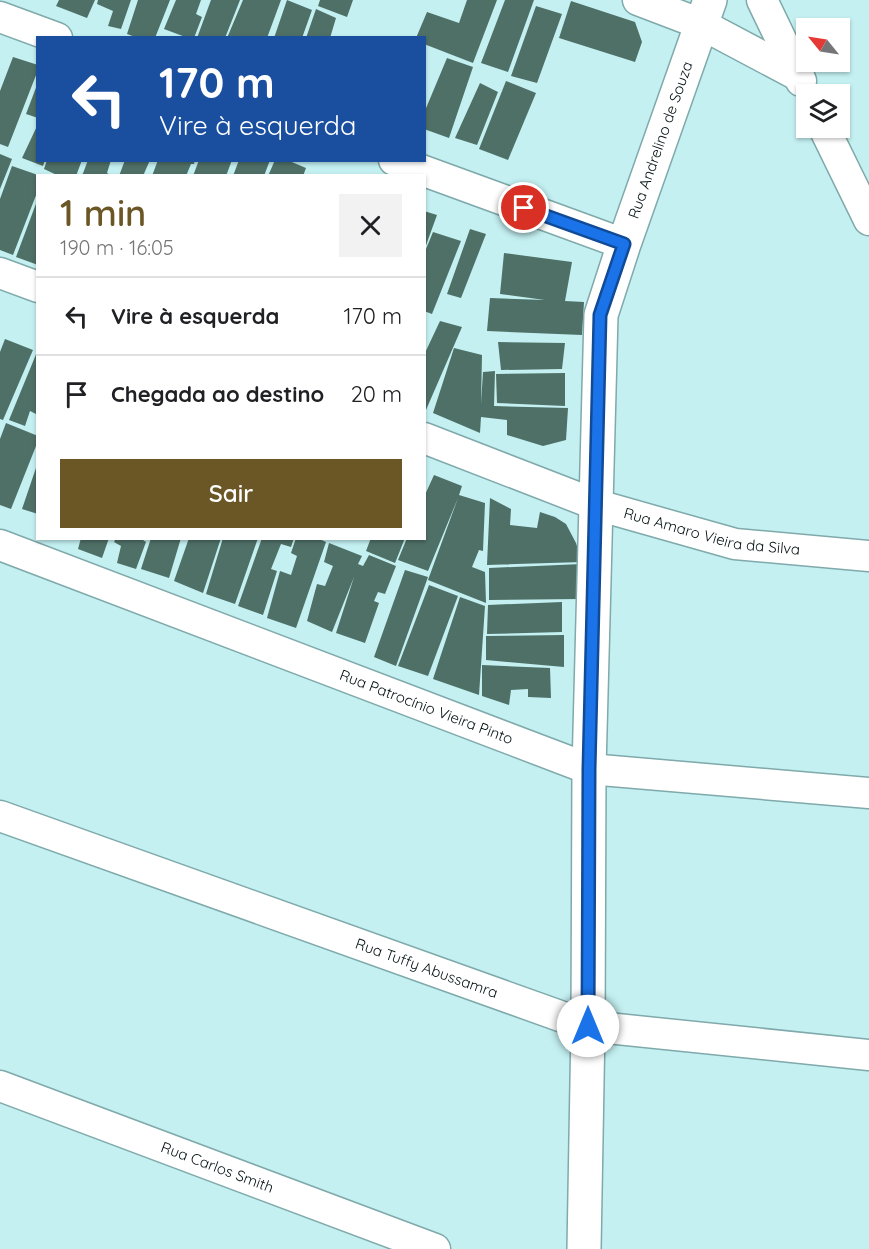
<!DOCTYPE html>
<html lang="pt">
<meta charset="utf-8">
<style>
:root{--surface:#fff;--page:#f2f2f2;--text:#202124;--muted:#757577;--line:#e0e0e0;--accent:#6b5625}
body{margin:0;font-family:Quicksand,sans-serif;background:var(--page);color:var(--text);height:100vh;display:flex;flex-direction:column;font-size:22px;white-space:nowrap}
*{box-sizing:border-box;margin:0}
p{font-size:20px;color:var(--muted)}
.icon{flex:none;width:33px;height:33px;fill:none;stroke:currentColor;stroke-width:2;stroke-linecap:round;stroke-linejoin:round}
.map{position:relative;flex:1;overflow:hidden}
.sheet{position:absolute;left:36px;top:174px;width:390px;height:366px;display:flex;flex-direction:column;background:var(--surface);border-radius:0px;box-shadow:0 2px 4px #0004}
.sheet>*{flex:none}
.hud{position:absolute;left:36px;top:36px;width:390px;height:126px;border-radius:0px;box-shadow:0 2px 4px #0004;background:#1a4fa0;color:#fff;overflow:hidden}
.needle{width:39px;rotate:300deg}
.controls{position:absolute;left:796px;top:18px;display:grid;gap:12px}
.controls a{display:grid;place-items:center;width:54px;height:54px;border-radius:0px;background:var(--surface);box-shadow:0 2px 4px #0004;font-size:30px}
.pin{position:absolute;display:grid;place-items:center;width:51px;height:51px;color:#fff;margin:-26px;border:3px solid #fff;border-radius:50%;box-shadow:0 2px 6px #0007}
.me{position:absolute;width:66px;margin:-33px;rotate:0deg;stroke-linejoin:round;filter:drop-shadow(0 0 4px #0008)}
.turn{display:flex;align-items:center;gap:21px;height:126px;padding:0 24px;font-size:27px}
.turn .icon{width:78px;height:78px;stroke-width:2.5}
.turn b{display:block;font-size:42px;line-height:51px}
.round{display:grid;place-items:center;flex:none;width:63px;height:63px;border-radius:0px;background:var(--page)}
.overview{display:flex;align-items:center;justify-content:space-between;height:102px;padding:0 24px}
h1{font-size:36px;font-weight:600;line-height:45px;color:var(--accent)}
.action{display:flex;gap:12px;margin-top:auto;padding:12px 24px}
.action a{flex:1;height:69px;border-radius:0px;background:var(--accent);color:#fff;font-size:24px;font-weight:600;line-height:69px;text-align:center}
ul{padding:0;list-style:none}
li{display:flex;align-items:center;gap:18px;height:78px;padding:0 24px;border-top:2px solid var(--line)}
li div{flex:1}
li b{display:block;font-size:22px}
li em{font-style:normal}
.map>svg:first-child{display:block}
.building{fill:#4f7067}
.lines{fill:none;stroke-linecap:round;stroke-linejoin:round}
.minor-casing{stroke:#7fa9aa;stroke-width:33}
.tertiary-casing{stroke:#7fa9aa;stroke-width:36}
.minor{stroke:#fff;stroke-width:30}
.tertiary{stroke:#fff;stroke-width:33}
.route-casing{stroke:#114b97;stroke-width:15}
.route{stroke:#1a73e8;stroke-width:10}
.labels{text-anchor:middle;stroke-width:4.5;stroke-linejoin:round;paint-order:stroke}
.street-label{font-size:15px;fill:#031112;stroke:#c4f0f2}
</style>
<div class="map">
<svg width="869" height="1249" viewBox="0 0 869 1249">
<rect width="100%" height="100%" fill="#c4f0f2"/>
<!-- building -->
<path class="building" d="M 59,0 L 95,0 L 87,18 L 56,6 Z
M 98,0 L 131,0 L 121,29 L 108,26 L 113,11 L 97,4 Z
M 138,0 L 170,0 L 155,38 L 138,38 L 127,34 Z
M 176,0 L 201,0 L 196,14 L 202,17 L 194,38 L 188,38 L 164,29 Z
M 211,0 L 240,0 L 225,38 L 197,38 Z
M 243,0 L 281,0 L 267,38 L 227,38 Z
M 287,0 L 312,10 L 302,38 L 274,38 Z
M 320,0 L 353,0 L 347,17 L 318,6 Z
M 467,0 L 497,0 L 473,63 L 424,44 L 424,38 L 416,38 L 427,12 L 459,23 Z
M 505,0 L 534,0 L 508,72 L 481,63 Z
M 571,1 L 635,22 L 642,42 L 635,62 L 559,38 Z
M 536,6 L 562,14 L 537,83 L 511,76 Z
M 316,9 L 336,18 L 330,38 L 306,38 Z
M 13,57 L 38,65 L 38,70 L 8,147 L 0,144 L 0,91 Z
M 447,58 L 473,67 L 449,138 L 424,129 L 424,113 Z
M 506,81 L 536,93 L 508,160 L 479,149 Z
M 480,83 L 498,92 L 477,145 L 455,138 Z
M 37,85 L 38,85 L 38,118 L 26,114 Z
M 38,124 L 38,160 L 45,160 L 43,166 L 22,158 Z
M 0,154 L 12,159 L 0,189 Z
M 47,160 L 82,160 L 76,176 L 59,176 L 44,169 Z
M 88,160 L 111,160 L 107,173 L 112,176 L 82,176 Z
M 125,160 L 150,160 L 143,176 L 119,176 Z
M 158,160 L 195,160 L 194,164 L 191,164 L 186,176 L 152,176 Z
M 199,160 L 232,160 L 226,176 L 193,176 Z
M 239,160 L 270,160 L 264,176 L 233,176 Z
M 275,160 L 287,160 L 306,168 L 303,176 L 268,176 Z
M 12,166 L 38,175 L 38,190 L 13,255 L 0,250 L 0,199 Z
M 37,201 L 38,201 L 38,265 L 16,257 Z
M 424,211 L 437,215 L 425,248 L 424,247 Z
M 470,229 L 486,234 L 461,298 L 447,294 Z
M 433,232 L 461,241 L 432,314 L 424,311 L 424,254 Z
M 504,253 L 572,262 L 565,301 L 584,302 L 582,335 L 487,331 L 490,298 L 545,300 L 500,294 Z
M 440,321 L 462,327 L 426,410 L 424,410 L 424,355 Z
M 5,339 L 33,350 L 3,420 L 0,419 L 0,352 Z
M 498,342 L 565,343 L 562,369 L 501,370 Z
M 454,348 L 482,355 L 481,404 L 483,372 L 495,371 L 494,406 L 568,408 L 566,440 L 543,446 L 507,435 L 507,420 L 481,417 L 480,433 L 433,413 Z
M 37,352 L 38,415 L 30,411 L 25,426 L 9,420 Z
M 565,373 L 565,406 L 497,403 L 496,374 Z
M 6,423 L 38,436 L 38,441 L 11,509 L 0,505 L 0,439 Z
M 38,462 L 38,514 L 22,509 Z
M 434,475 L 462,486 L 459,495 L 485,503 L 483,551 L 479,550 L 472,567 L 485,572 L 486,603 L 428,580 L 458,498 L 428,571 L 398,560 L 407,538 L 424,538 L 424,497 Z
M 490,498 L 511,509 L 510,525 L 537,528 L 540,512 L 555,517 L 566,524 L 576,543 L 582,562 L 487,565 Z
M 81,538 L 109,538 L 102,558 L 78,549 Z
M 116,538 L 144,538 L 143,540 L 146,542 L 136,569 L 117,563 L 121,546 L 114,542 Z
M 151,538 L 181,538 L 169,578 L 141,569 Z
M 189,538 L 221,538 L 203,593 L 174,581 Z
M 223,538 L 258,538 L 235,604 L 206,594 Z
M 262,538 L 294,538 L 291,547 L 281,544 L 271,569 L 277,571 L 263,615 L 238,606 Z
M 296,538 L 317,538 L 326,542 L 296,628 L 267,618 L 280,571 L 291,575 L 297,556 L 291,553 Z
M 371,538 L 405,538 L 395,563 L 366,551 Z
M 329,543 L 362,556 L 358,564 L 363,566 L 369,555 L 396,566 L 385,594 L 378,592 L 374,601 L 379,603 L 365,643 L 336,633 L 354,577 L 332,632 L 307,621 L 317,584 L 325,586 L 333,566 L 324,562 Z
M 582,564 L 580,599 L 489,600 L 489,568 Z
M 405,570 L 428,577 L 396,666 L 374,657 Z
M 429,585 L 458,596 L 428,676 L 398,666 Z
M 460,597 L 485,606 L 479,695 L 433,679 Z
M 562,602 L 562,632 L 487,634 L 488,605 Z
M 564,635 L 564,667 L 486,660 L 486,636 Z
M 482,665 L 550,668 L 551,698 L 528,697 L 528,689 L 511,690 L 509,705 L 482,696 Z"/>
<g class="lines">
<!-- minor casing -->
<g class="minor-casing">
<g id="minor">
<path d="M 638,0 L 701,24 L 799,76"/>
<path d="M 762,0 L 801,81"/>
<path d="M 0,17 L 57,38"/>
<path d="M 824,128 L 869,220"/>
<path d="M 394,160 L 624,244"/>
<path d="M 0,273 L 38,287"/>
<path id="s1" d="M 424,438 L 597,505 L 735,544 L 869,556"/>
<path id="s2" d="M 0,545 L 589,769 L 869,793"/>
<path id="s3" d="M 0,816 L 588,1026 L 869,1055"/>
<path id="s4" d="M 0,1086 L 435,1249"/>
</g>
</g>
<!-- tertiary casing -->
<g class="tertiary-casing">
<g id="tertiary">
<path id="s5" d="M 584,1249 L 588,1026 L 589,769 L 601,315 L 624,244 L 710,0"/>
</g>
</g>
<!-- minor -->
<use href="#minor" class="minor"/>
<!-- tertiary -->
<use href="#tertiary" class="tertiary"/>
</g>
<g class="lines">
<!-- route casing -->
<g class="route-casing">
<path id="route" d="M 524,208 L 624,244 L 600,315 L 589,769 L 588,1026"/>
</g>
<!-- route -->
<use href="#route" class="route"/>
</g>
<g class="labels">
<!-- street labels -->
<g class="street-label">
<text dy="5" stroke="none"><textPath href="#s5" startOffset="1119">Rua Andrelino de Souza</textPath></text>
<text dy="5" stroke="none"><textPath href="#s1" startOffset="304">Rua Amaro Vieira da Silva</textPath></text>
<text dy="5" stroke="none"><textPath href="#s2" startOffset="456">Rua Patrocínio Vieira Pinto</textPath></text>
<text dy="5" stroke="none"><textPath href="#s3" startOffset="453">Rua Tuffy Abussamra</textPath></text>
<text dy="5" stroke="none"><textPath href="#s4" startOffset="232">Rua Carlos Smith</textPath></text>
</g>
</g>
</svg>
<div class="controls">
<a><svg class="needle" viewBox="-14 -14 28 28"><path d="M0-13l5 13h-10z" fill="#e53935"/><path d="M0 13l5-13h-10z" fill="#757577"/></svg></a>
<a><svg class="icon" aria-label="layers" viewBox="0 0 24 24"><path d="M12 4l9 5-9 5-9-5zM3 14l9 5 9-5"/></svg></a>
</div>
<div class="pin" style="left:524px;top:208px;background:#d93025"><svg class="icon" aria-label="arrive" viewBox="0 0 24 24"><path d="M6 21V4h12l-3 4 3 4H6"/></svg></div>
<svg class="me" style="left:588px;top:1026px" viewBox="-20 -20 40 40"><circle r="19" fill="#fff"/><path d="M0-13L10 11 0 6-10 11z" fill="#1a73e8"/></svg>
<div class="hud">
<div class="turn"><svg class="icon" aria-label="left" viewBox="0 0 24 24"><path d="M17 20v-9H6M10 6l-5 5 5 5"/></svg><div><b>170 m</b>Vire à esquerda</div></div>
</div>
<section class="sheet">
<div class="overview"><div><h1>1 min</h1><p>190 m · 16:05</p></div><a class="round"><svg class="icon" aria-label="close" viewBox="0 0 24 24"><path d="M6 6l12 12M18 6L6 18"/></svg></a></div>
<ul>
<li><svg class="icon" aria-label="left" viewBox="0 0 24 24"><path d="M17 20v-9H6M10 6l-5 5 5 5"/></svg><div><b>Vire à esquerda</b></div><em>170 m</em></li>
<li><svg class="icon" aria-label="arrive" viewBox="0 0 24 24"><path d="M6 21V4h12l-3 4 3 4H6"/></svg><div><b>Chegada ao destino</b></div><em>20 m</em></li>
</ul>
<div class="action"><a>Sair</a></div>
</section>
</div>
